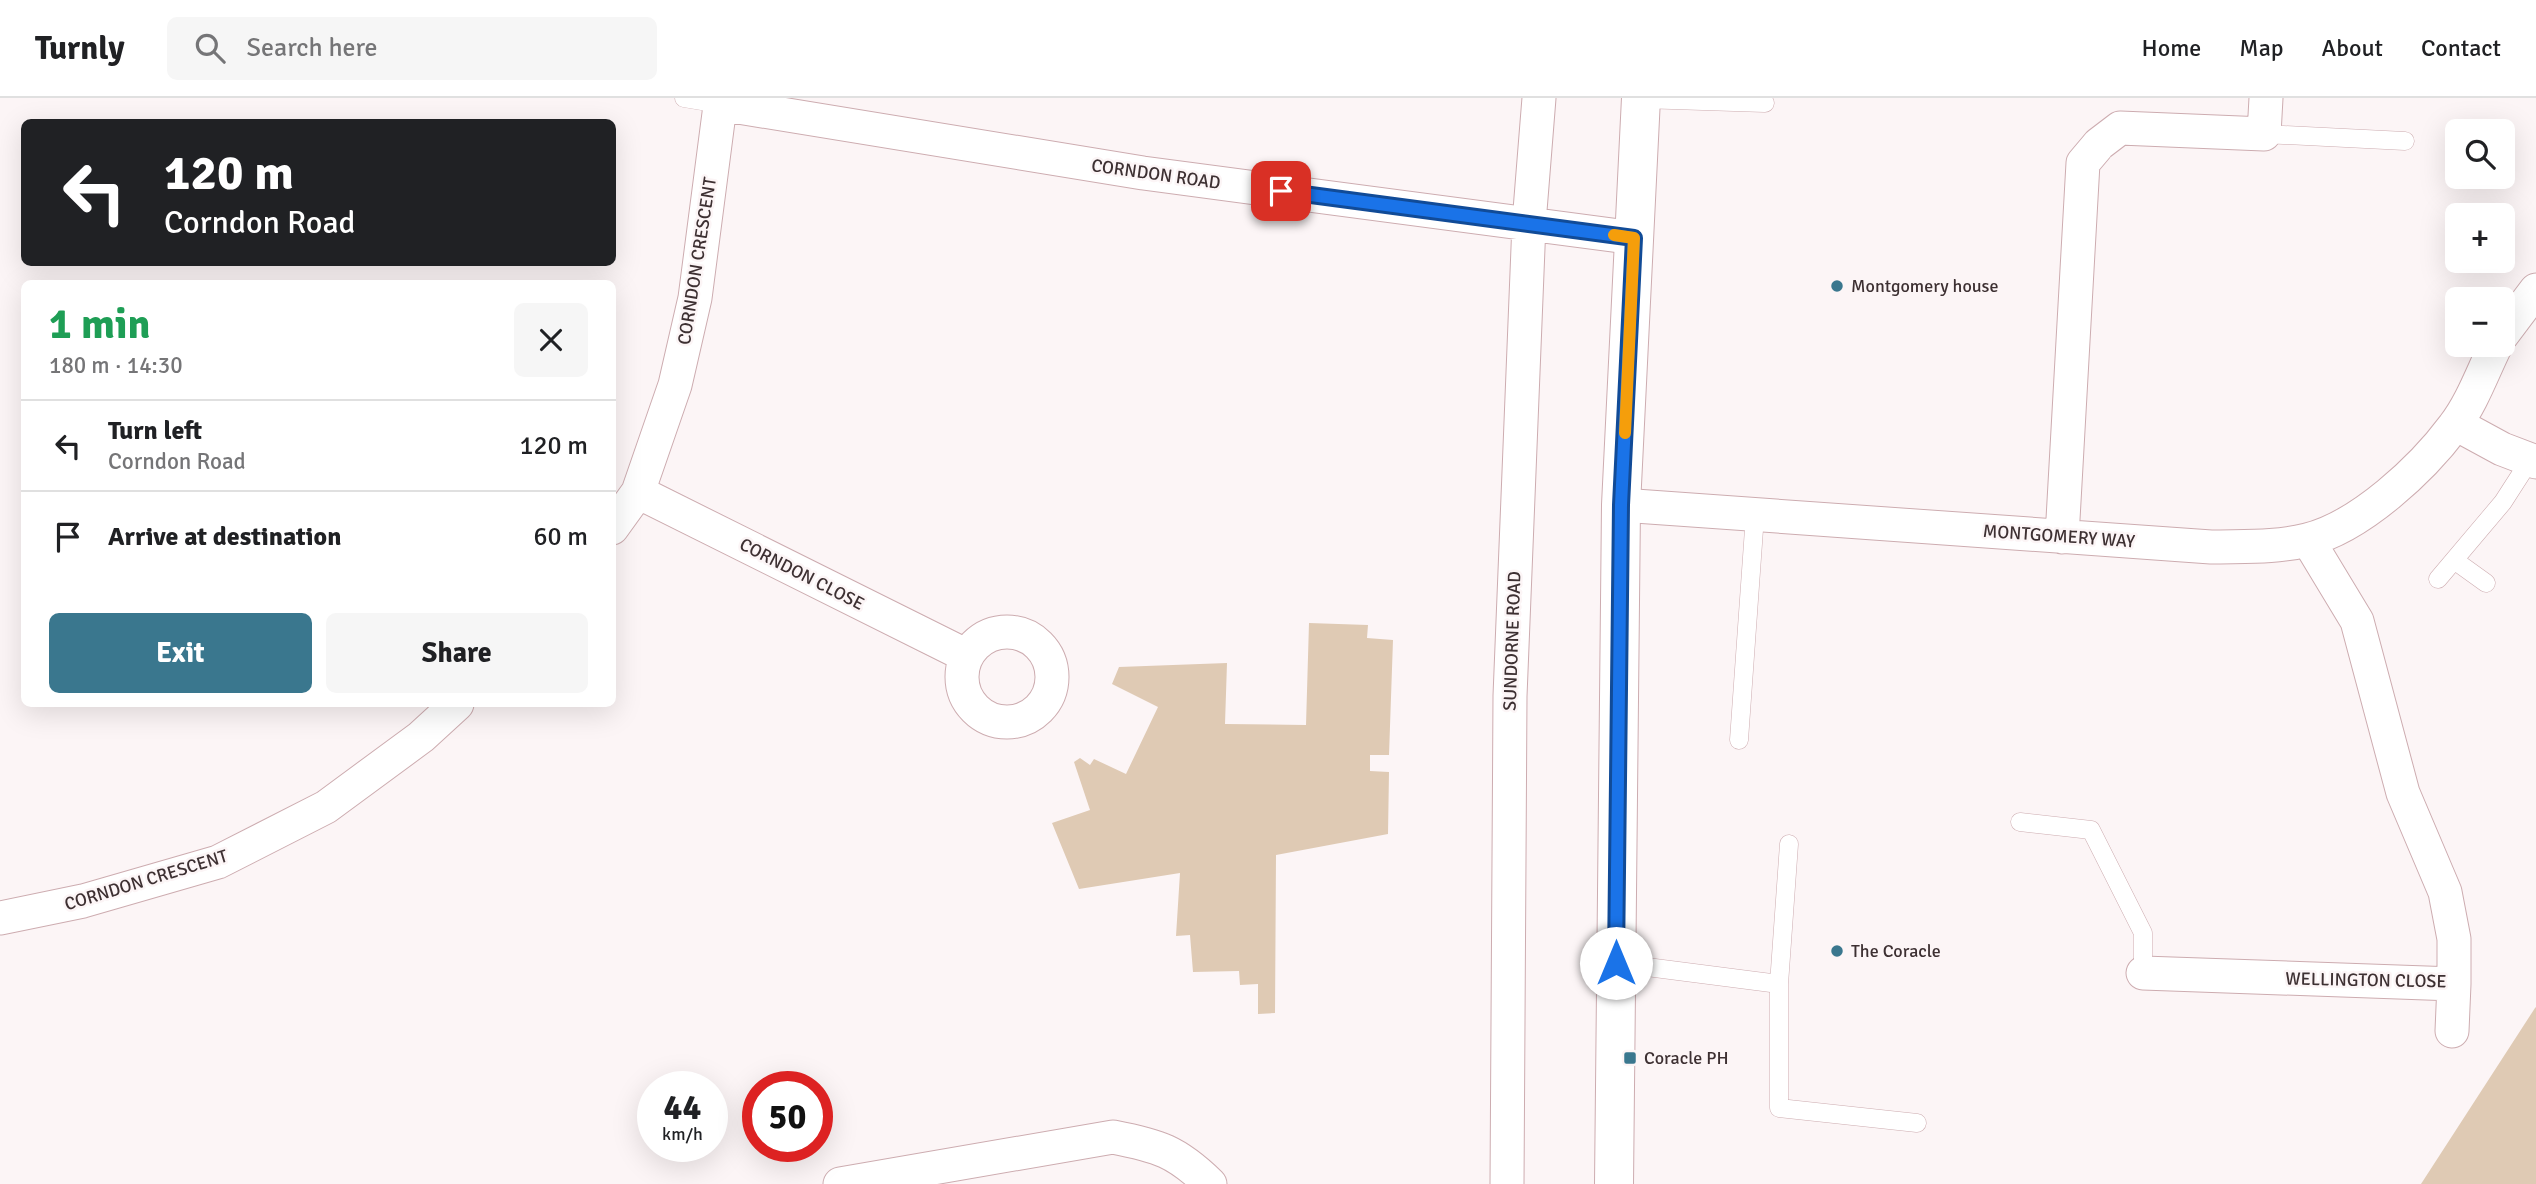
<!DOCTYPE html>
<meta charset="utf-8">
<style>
:root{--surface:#fff;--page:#f6f6f6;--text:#202124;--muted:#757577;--line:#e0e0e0;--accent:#3a778e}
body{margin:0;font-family:Signika,sans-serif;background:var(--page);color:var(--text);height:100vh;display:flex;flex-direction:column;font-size:26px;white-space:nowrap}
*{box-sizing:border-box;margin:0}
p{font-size:23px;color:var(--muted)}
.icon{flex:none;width:38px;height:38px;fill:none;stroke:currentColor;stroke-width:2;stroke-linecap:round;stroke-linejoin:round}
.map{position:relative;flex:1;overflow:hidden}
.sheet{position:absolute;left:21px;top:182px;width:595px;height:427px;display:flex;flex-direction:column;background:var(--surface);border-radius:10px;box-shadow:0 7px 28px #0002}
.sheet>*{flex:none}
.hud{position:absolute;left:21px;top:21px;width:595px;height:147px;border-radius:10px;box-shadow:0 7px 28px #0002;background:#202124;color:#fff;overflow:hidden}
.tools{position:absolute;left:2445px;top:21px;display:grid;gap:14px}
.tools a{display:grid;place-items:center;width:70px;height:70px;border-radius:10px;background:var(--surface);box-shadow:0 7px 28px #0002;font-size:35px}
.speed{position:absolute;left:637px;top:973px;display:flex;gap:14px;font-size:35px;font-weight:700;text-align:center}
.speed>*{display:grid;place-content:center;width:91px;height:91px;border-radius:50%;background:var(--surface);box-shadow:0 7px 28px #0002;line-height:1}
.speed small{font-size:18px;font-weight:400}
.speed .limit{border:10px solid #d22;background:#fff;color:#111}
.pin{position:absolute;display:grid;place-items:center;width:60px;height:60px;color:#fff;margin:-30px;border-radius:14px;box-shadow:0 4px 10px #0006}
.me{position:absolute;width:77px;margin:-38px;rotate:0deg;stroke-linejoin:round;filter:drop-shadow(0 0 5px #0008)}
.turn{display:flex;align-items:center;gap:24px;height:147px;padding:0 28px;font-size:32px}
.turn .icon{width:91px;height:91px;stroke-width:2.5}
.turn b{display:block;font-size:49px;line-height:60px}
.round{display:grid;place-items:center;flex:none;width:74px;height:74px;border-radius:10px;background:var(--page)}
.headline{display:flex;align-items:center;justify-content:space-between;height:119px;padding:0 28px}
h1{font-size:42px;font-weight:800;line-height:52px;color:#1e9e55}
.action{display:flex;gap:14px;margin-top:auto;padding:14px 28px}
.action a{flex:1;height:80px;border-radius:10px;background:var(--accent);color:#fff;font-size:28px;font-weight:800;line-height:80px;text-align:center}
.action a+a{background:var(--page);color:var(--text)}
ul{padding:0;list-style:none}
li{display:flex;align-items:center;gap:21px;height:91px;padding:0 28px;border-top:2px solid var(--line)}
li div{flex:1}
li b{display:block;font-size:26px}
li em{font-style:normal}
header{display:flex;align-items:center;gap:42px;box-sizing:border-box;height:98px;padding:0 35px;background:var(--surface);border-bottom:2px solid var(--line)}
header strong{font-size:33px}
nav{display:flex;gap:38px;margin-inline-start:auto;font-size:24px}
.search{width:490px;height:63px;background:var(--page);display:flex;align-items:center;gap:18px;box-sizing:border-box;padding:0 24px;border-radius:10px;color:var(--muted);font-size:26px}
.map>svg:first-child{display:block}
.green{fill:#dfcab4}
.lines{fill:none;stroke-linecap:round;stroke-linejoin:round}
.service-casing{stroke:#cdacb0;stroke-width:19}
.minor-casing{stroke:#cdacb0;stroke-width:35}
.secondary-casing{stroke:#cdacb0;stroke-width:40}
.service{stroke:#fff;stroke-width:18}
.minor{stroke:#fff;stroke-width:33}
.secondary{stroke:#fff;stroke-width:38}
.route-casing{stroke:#114b97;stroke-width:18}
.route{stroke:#1a73e8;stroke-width:12}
.slow{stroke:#f59e0b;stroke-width:12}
.poi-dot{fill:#3a778e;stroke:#fcf5f6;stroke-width:2.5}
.labels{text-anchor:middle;stroke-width:5;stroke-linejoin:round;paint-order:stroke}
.street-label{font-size:18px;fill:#3d3032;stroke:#fcf5f6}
.poi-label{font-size:18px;fill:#3d3032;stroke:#fcf5f6;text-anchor:start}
</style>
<header>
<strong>Turnly</strong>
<div class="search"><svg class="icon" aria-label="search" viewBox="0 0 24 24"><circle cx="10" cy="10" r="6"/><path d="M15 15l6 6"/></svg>Search here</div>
<nav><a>Home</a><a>Map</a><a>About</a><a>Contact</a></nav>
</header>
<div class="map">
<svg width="2536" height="1086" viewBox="0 0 2536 1086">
<rect width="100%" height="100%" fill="#fcf5f6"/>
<!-- green -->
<path class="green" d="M 1309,525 L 1368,527 L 1367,540 L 1393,542 L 1389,657 L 1370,657 L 1370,673 L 1389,674 L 1388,736 L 1276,757 L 1275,915 L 1258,916 L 1258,886 L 1240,887 L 1239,873 L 1193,874 L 1190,837 L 1176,838 L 1180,775 L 1079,791 L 1052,725 L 1090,712 L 1074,664 L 1080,660 L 1090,667 L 1094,661 L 1126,676 L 1158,609 L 1112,586 L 1119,569 L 1227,565 L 1225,626 L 1306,627 Z
M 2536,909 L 2536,1086 L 2421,1086 L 2535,910 Z"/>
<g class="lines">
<!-- service casing -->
<g class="service-casing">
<path id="service" d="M 684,0 L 720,6
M 1641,1 L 1765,5
M 2264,36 L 2405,43
M 2454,462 L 2486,485
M 2438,481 L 2503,404 L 2530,362
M 1739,642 L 1755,417
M 2020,724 L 2091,732 L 2143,835 L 2143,875
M 1789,746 L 1779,886 L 1779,1010 L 1917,1025
M 1616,865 L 1779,886"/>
</g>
<!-- minor casing -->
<g class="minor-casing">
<path id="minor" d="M 720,6 L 1143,75 L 1635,140
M 2502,237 L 2536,192
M 2456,326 L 2502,351 L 2536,364
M 638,394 L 967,558
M 1621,407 L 2211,449 C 2242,448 2276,450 2307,442 C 2360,429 2422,371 2454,328 C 2472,305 2483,273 2496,247
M 612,430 L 638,394 L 675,287 L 695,200 L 721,0
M 2062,439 L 2083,65 L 2099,46 L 2120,30 L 2264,36 L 2266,0
M962 579a45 45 0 1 1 90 0a45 45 0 1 1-90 0Z
M 0,820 L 83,803 L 218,764 L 326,709 L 421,639 L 457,606
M 2143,875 L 2454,886 L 2454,841 L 2445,794 L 2403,695 L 2357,523 L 2308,442
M 2452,933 L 2454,886
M 840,1086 L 1113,1039 C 1159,1048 1176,1053 1210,1086
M 1507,1086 L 1510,598 L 1529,125 L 1539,0"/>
</g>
<!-- secondary casing -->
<g class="secondary-casing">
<path id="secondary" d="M 1614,1086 L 1621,407 L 1641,0"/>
</g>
<!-- service -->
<use href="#service" class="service"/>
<!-- minor -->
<use href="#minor" class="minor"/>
<!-- secondary -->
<use href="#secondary" class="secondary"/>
</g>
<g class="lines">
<!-- route casing -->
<g class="route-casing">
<path id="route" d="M 1281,93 L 1634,140 L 1621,407 L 1616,865"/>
</g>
<!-- route -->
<use href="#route" class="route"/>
<!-- slow -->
<path class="slow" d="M 1614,137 L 1634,140 L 1625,335"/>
</g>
<!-- markers -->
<g class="poi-dot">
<circle cx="1837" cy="188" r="7"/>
<circle cx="1837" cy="853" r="7"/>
<rect x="1623" y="953" width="14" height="14" rx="3.5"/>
</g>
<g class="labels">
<!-- street labels -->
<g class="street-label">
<text transform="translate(1156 76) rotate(8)" y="6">CORNDON ROAD</text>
<text transform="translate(697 163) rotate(-81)" y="6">CORNDON CRESCENT</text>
<text transform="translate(2059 438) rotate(4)" y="6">MONTGOMERY WAY</text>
<text transform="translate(802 476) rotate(27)" y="6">CORNDON CLOSE</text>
<text transform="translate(1512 543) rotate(-88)" y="6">SUNDORNE ROAD</text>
<text transform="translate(146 782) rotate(-17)" y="6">CORNDON CRESCENT</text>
<text transform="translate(2366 882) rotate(1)" y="6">WELLINGTON CLOSE</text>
</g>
<!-- poi labels -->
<g class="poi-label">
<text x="1851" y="194">Montgomery house</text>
<text x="1851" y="859">The Coracle</text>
<text x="1644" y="966">Coracle PH</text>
</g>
</g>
</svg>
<div class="tools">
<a><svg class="icon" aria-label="search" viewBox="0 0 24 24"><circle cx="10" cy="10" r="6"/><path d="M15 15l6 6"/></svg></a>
<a>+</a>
<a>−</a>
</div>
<div class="speed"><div>44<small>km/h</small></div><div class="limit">50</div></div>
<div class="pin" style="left:1281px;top:93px;background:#d93025"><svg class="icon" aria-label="arrive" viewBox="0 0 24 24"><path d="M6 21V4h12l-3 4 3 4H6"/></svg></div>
<svg class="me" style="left:1616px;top:865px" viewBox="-20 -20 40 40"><circle r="19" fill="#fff"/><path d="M0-13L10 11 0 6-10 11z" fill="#1a73e8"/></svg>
<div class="hud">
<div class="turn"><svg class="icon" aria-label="left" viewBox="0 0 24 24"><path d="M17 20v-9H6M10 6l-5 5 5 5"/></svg><div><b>120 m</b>Corndon Road</div></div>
</div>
<section class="sheet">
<div class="headline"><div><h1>1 min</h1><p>180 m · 14:30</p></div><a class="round"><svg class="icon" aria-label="close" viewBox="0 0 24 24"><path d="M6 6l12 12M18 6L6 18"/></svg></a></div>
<ul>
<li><svg class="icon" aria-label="left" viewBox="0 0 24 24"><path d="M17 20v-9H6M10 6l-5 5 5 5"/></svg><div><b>Turn left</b><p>Corndon Road</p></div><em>120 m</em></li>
<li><svg class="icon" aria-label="arrive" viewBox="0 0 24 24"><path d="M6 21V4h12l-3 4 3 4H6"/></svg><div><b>Arrive at destination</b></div><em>60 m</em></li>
</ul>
<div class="action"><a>Exit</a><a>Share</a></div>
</section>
</div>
